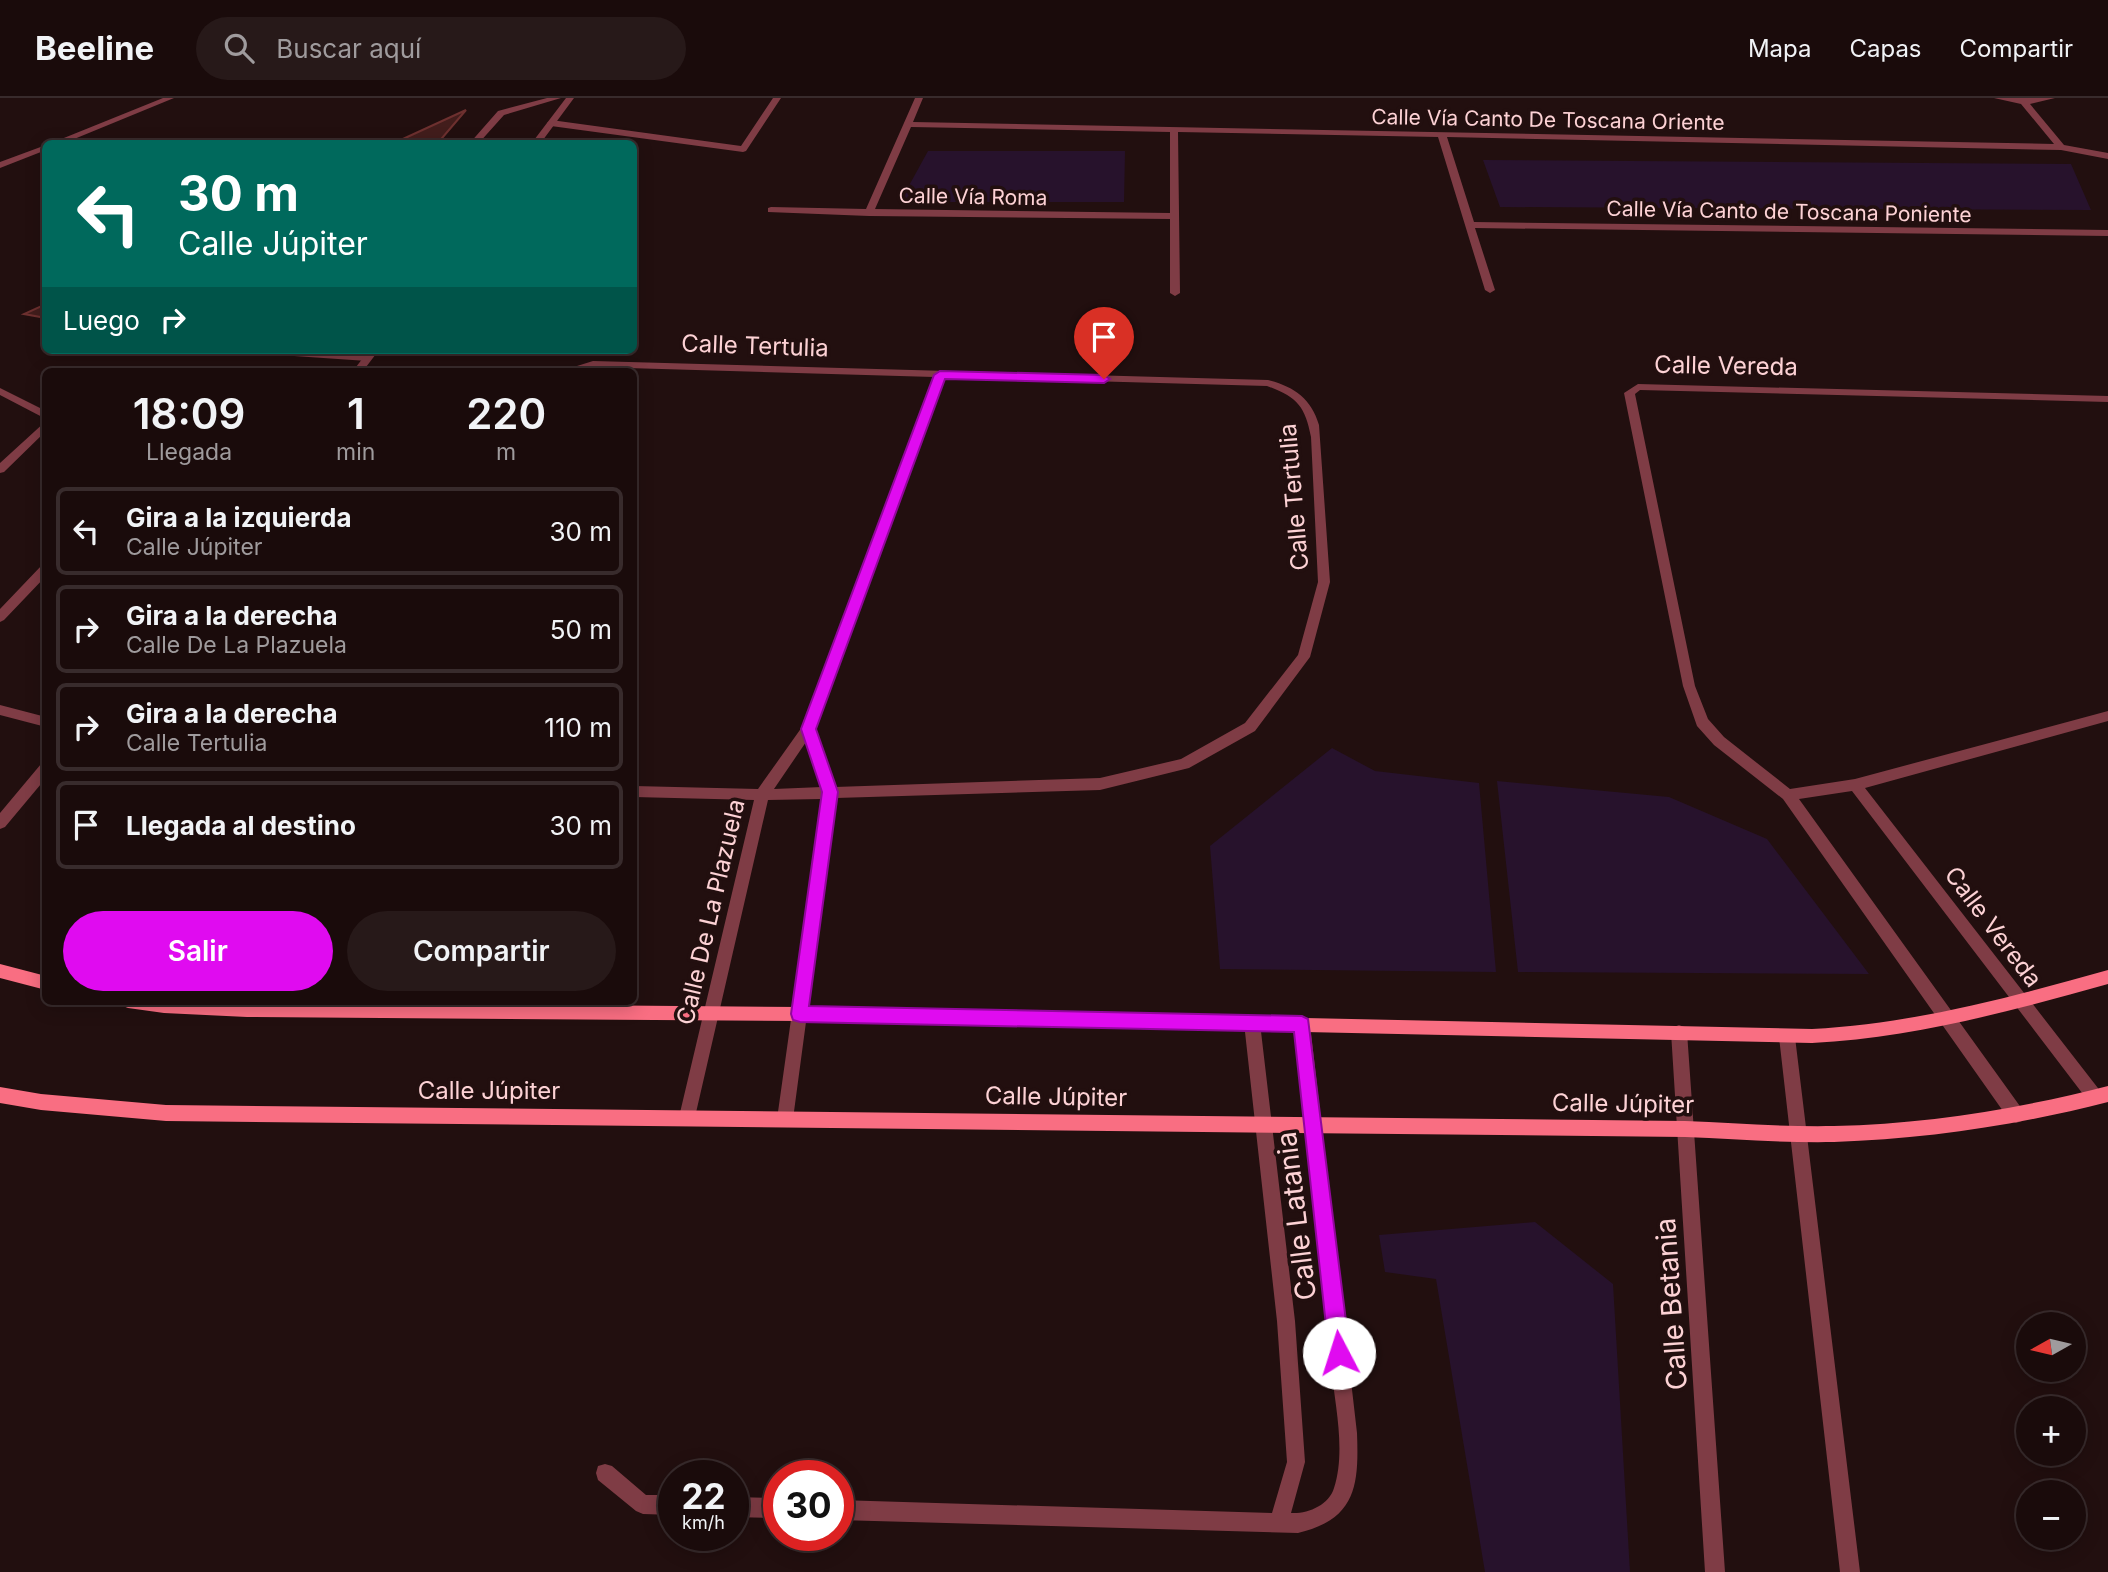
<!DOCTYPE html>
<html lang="es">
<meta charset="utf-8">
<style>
:root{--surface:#1a0b0b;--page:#271919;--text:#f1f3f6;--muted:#9f9b9d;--line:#382b2c;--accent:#e00bf0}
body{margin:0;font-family:Inter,sans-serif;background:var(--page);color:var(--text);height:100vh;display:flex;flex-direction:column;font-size:26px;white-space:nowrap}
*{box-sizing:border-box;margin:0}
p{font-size:23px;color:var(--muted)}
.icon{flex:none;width:38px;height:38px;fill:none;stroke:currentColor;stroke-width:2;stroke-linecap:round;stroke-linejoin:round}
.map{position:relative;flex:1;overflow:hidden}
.side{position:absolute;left:42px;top:270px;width:595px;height:637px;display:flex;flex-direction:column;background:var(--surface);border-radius:10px;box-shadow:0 4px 18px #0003,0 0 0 2px var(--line)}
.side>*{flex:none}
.hud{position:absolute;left:42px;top:42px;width:595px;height:214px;border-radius:10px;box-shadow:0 4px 18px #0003,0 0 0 2px var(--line);background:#00695c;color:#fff;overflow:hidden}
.needle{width:46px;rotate:262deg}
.tools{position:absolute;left:2016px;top:1214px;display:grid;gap:14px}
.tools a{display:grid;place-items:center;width:70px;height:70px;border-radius:50%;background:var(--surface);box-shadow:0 4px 18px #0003,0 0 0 2px var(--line);font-size:35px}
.speed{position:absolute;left:658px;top:1362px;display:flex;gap:14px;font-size:35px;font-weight:700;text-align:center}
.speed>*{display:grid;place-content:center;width:91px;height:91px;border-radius:50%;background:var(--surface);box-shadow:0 4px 18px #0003,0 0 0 2px var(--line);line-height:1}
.speed small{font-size:18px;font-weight:400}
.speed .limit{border:10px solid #d22;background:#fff;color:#111}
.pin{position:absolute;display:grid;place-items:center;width:60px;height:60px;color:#fff;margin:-72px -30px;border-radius:50% 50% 50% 0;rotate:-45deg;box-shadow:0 0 7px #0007}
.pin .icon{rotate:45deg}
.me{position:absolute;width:77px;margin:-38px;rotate:355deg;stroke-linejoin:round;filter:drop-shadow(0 0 5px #0008)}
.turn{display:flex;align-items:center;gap:24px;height:147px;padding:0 21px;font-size:32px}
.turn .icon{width:91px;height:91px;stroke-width:2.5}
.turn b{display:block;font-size:49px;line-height:60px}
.then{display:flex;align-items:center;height:66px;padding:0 21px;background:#0003;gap:14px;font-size:26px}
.eta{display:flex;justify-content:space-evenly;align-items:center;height:119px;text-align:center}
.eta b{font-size:42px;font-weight:600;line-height:49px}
.primary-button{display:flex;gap:14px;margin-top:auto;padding:14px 21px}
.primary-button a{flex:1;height:80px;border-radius:42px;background:var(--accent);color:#fff;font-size:28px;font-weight:600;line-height:80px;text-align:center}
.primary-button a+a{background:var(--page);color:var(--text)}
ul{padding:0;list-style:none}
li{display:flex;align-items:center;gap:21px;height:88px;margin:0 14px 10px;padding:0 7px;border:4px solid var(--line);border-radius:10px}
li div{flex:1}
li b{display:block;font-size:26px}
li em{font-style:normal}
header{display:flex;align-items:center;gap:42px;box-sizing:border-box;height:98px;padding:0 35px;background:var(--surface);border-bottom:2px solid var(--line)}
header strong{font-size:33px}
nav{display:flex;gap:38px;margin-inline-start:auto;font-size:24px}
.search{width:490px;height:63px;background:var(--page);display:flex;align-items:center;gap:18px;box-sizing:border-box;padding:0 24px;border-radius:38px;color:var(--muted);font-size:26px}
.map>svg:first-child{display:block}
.green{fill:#27122c}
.building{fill:#421d1c;stroke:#6d302f;stroke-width:2}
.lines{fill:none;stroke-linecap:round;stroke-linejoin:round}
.service{fill:#7f3c45;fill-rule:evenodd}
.minor{fill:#7f3c45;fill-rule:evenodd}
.tertiary{fill:#7f3c45;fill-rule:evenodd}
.secondary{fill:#f96e82;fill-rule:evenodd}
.route{fill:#e00bf0;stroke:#92079c;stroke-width:2}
.labels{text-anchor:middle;stroke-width:7;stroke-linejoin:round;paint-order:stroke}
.far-street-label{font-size:21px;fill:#fdd2d5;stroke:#220f0f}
.street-label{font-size:24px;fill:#fdd2d5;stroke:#220f0f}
.near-street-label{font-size:28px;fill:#fdd2d5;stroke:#220f0f}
</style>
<header>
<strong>Beeline</strong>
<div class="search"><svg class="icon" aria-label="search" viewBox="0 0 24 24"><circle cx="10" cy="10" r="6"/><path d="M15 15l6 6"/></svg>Buscar aquí</div>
<nav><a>Mapa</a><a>Capas</a><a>Compartir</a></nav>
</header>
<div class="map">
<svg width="2108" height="1474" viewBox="0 0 2108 1474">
<rect width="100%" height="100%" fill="#220f0f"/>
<!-- green -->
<path class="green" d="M 928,53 L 1125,53 L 1124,104 L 900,104 Z
M 1483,62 L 2071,66 L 2091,112 L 1500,109 Z
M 1332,650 L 1375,673 L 1479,685 L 1496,874 L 1220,871 L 1210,748 Z
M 1497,683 L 1669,699 L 1767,741 L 1869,876 L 1518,874 Z
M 1535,1124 L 1613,1186 L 1630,1474 L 1485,1474 L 1436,1181 L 1385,1174 L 1379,1137 Z"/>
<!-- building -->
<path class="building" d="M 466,12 L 437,46 L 392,46 Z
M 46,206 L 46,220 L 24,216 Z"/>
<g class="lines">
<!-- service -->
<path class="service" d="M 547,0 L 561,0 L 504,17 L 478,46 L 469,46 L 498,13 Z
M 773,0 L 781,0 L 746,53 L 743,54 L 551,28 L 547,25 L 551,22 L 741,48 Z
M 247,252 L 297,252 L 367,257 L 372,260 L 367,263 L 252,255 Z
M 0,290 L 46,313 L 46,321 L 0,297 Z
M 46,323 L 46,333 L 4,374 L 0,375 L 0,365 Z
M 46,466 L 46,478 L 4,522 L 0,524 L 0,511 L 42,467 Z
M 0,607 L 46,619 L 46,629 L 0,617 Z"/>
<!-- minor -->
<path class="minor" d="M 163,0 L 174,0 L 62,46 L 49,46 Z
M 915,0 L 923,0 L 913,24 L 2054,46 L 2021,6 L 1994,0 L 2055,0 L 2030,6 L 2064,47 L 2108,55 L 2108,61 L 2061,52 L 1447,39 L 1474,124 L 2108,132 L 2108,138 L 1475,130 L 1495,192 L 1490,195 L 1485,192 L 1438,39 L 1178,34 L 1180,195 L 1175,198 L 1170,195 L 1170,121 L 869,118 L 768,114 L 768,110 L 771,109 L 866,111 ZM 911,29 L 1170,34 L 1170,115 L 875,111 Z
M 46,47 L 46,52 L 0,70 L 0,64 Z
M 593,263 L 1268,282 C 1294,289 1311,300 1319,327 L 1330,484 L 1310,559 L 1255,633 L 1189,670 L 1100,692 L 836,700 L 793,1021 L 791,1027 L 785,1029 L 779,1027 L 777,1021 L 822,701 L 768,702 L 695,1019 L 693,1025 L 687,1027 L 681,1025 L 679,1019 L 754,702 L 634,699 L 634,688 L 758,691 L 802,629 L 934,279 L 593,269 L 578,273 L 561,273 ZM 944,279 L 1267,288 C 1297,299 1305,308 1311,339 L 1318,484 L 1298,557 L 1245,625 L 1181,661 L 1100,680 L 835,689 L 815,631 ZM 806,644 L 822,689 L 774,691 Z
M 1638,286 L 2108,298 L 2108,304 L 1640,292 L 1635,296 L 1695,588 L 1708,621 L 1724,639 L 1790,691 L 1855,681 L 2108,613 L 2108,623 L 1865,690 L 2101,994 L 2103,999 L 2101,1004 L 2095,1007 L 2089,1004 L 1852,693 L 1799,701 L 2022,1011 L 2024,1017 L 2022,1023 L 2016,1025 L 2010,1023 L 1783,701 L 1714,647 L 1697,628 L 1683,588 L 1624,295 Z
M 1252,918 L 1257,920 L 1260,925 L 1295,1223 L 1305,1364 L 1291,1415 C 1308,1416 1329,1407 1334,1390 C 1346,1353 1335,1307 1331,1269 C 1321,1154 1308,1040 1294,926 L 1297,921 L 1302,919 L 1307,921 L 1310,926 L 1357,1335 C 1359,1388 1356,1421 1298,1435 L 838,1422 L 838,1402 L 1272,1415 L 1287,1364 L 1277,1223 L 1244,925 L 1247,920 Z
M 1679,927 L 1684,929 L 1687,934 L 1725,1474 L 1705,1474 L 1671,934 L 1674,929 Z
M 1787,932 L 1793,934 L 1795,939 L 1860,1474 L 1840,1474 L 1779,939 L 1781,934 Z
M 605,1366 L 612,1368 L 646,1397 L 674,1397 L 674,1417 L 643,1416 L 636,1413 L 598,1382 L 596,1375 L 598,1368 Z
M 733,1399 L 779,1400 L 779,1420 L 733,1419 Z"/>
<!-- tertiary -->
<path class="tertiary" d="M 566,0 L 574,0 L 540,46 L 531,46 Z
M 369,252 L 379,252 L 363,273 L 353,273 Z
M 46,665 L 46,680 L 5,729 L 0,731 L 0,715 L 41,666 Z"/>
<!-- secondary -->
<path class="secondary" d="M 0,866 L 46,878 L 46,892 L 0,880 Z
M 2108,872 L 2108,886 C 2011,913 1913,940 1812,945 L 800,923 L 247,919 L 164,915 L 128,910 L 123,908 L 120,903 L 800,909 L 1812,931 C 1913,926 2011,899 2108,872 Z
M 2108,988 L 2108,1004 C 2018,1027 1927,1041 1834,1044 C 1784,1045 1735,1041 1685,1039 L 166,1023 L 41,1012 L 0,1005 L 0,989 L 41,996 L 166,1007 L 1685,1023 C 1735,1025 1784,1029 1834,1028 C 1927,1026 2018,1011 2108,988 Z"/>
</g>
<!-- route -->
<path class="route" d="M 940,273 L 1104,277 L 1110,281 L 1104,285 L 945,281 L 816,631 L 838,694 L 809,908 L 1302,918 L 1308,921 L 1350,1255 L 1347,1262 L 1339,1265 L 1332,1262 L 1329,1255 L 1294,934 L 800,924 L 793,922 L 791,916 L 822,694 L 801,631 L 934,277 Z"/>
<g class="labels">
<!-- far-street labels -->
<g class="far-street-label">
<text transform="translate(1548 22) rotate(1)" y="7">Calle Vía Canto De Toscana Oriente</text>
<text transform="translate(973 99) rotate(1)" y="7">Calle Vía Roma</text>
<text transform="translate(1789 114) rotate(1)" y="7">Calle Vía Canto de Toscana Poniente</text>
</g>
<!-- street labels -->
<g class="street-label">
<text transform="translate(755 248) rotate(2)" y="8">Calle Tertulia</text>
<text transform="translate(1726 268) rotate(1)" y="8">Calle Vereda</text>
<text transform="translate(1294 399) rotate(-95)" y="8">Calle Tertulia</text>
<text transform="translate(711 814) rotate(-77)" y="8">Calle De La Plazuela</text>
<text transform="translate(1993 829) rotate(53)" y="8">Calle Vereda</text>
<text x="489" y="1001">Calle Júpiter</text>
<text transform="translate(1056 999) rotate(1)" y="8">Calle Júpiter</text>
<text transform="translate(1623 1006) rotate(1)" y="8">Calle Júpiter</text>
</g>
<!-- near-street labels -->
<g class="near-street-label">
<text transform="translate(1296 1118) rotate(-97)" y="10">Calle Latania</text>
<text transform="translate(1671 1206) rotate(-94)" y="10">Calle Betania</text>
</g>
</g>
</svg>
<div class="tools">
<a><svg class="needle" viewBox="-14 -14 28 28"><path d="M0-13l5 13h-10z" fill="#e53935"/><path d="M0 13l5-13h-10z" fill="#9f9b9d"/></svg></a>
<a>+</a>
<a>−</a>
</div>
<div class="speed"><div>22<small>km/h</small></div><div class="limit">30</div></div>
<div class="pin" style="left:1104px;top:281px;background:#d93025"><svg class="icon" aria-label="arrive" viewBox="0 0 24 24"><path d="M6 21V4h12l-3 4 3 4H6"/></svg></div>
<svg class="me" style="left:1339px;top:1255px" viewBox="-20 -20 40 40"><circle r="19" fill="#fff"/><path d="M0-13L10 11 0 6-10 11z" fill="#e00bf0"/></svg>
<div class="hud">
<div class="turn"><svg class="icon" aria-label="left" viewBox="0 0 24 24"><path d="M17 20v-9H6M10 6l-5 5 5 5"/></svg><div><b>30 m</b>Calle Júpiter</div></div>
<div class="then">Luego<svg class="icon" aria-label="right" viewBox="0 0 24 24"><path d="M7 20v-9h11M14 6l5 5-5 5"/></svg></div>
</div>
<section class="side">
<div class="eta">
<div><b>18:09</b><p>Llegada</p></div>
<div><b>1</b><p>min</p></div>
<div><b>220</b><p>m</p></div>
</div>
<ul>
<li><svg class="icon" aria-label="left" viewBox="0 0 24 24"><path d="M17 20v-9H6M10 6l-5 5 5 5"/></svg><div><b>Gira a la izquierda</b><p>Calle Júpiter</p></div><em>30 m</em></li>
<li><svg class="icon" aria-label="right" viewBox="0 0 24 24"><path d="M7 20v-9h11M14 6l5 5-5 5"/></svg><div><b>Gira a la derecha</b><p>Calle De La Plazuela</p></div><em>50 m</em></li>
<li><svg class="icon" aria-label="right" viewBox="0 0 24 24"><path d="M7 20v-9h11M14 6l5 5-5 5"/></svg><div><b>Gira a la derecha</b><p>Calle Tertulia</p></div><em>110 m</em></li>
<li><svg class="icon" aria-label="arrive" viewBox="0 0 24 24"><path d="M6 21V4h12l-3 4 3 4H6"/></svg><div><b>Llegada al destino</b></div><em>30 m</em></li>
</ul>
<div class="primary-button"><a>Salir</a><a>Compartir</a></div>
</section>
</div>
